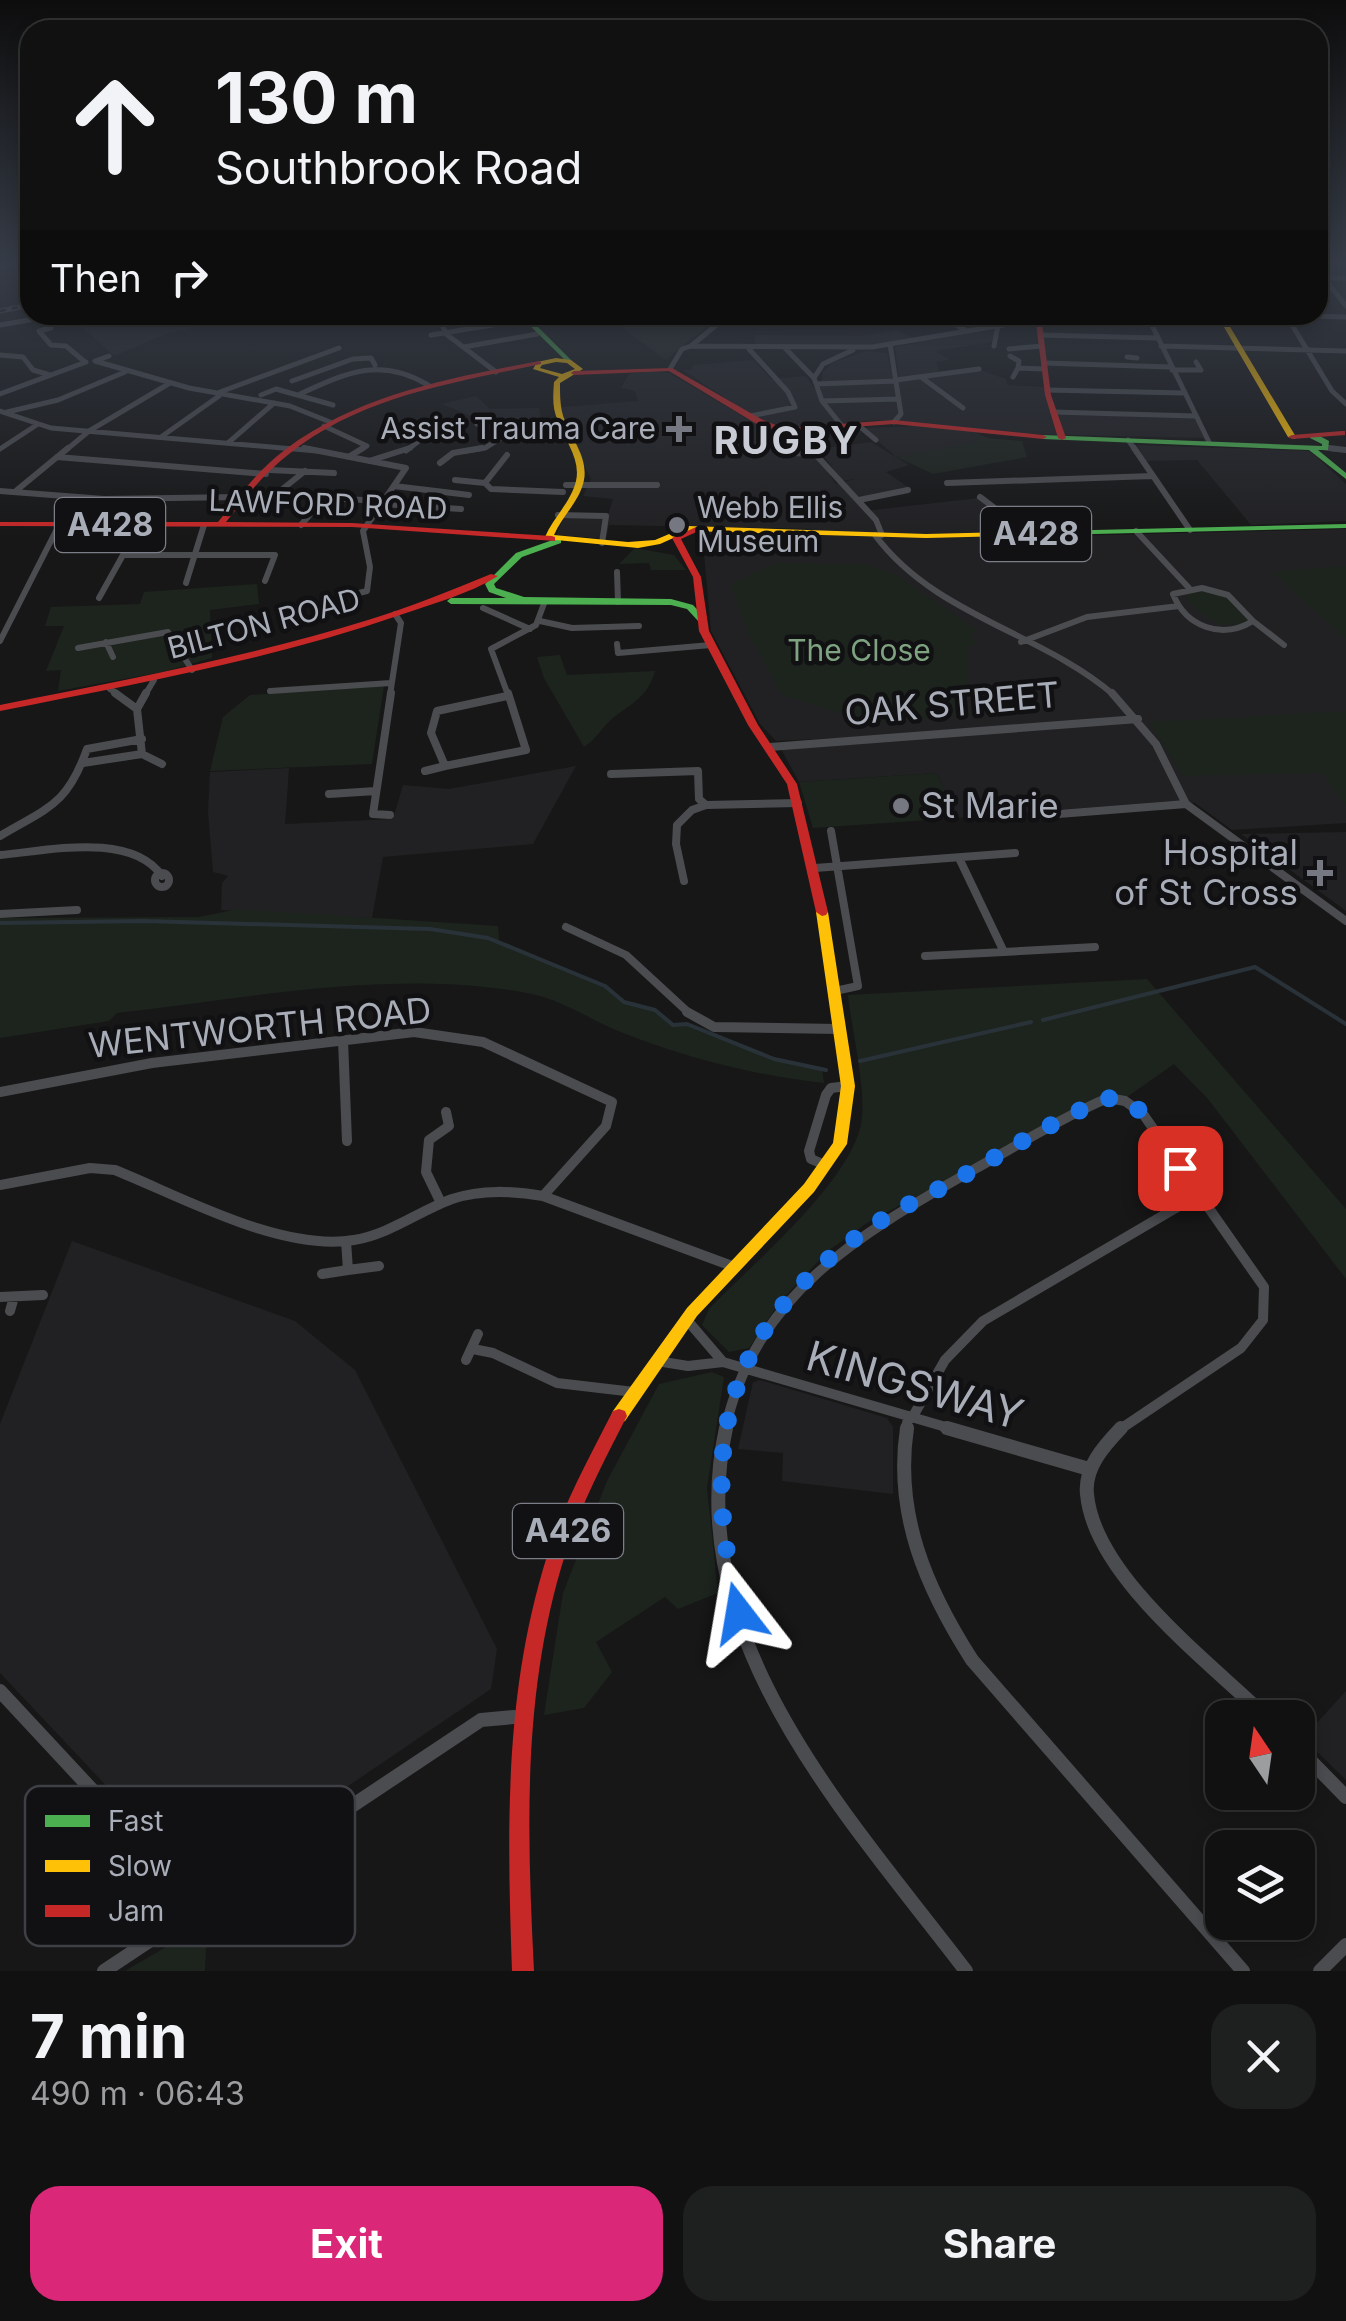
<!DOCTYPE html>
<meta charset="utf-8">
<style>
:root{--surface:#111;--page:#1e1f1f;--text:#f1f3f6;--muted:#9c9d9f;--line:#303131;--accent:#db2777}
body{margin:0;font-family:Inter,sans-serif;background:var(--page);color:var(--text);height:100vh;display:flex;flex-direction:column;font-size:38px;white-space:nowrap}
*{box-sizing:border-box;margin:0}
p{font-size:32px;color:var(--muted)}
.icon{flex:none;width:55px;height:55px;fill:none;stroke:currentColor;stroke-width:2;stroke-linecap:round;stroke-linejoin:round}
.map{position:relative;height:1971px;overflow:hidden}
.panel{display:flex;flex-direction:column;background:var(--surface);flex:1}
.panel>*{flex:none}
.hud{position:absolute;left:20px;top:20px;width:1308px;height:305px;border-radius:30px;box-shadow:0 5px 15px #0003,0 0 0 2px var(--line);background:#111;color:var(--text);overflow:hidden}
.needle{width:65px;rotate:347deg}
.buttons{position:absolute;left:1205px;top:1700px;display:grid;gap:20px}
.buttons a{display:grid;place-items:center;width:110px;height:110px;border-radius:20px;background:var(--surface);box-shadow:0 5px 15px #0003,0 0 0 2px var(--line);font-size:50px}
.pin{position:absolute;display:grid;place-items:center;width:85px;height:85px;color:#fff;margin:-42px;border-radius:20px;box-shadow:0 5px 15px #0006}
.me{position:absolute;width:110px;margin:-55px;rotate:346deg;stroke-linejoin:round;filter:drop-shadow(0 0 8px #0008)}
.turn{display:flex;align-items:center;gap:35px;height:210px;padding:0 30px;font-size:45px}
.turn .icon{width:130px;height:130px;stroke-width:2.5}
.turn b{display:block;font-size:70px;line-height:85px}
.then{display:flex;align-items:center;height:95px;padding:0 30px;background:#0003;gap:20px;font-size:38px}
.round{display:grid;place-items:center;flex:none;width:105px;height:105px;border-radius:30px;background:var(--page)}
.overview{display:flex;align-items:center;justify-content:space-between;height:170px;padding:0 30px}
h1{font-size:60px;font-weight:700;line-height:75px}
.button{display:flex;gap:20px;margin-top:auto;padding:20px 30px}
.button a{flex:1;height:115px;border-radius:30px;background:var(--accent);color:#fff;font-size:40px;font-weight:700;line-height:115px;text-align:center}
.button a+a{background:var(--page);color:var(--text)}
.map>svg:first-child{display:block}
.built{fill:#212123}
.green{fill:#1d241e}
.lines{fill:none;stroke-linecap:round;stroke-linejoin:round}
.stream{stroke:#2a3239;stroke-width:4}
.street-far4{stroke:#4b4c50;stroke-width:5}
.street-far3{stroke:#4b4c50;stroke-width:6}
.street-far2{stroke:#4b4c50;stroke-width:8}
.street-far1{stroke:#4b4c50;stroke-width:10}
.street{stroke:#4b4c50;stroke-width:14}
.fast{fill:#4caf50;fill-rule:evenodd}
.slow{fill:#ffc107;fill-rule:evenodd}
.jam{fill:#c62828;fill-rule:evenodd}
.rail-casing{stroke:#4b4c4f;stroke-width:5}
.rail{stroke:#111113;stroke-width:2.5;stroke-dasharray:6;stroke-linecap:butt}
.route{stroke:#1a73e8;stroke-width:18;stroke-dasharray:0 32.4}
.poi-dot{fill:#757880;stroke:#111113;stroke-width:4}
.labels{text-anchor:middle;stroke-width:9;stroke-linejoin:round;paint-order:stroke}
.far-poi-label{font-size:30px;fill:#a8adb8;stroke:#111113;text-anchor:end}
.far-street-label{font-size:30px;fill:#a8adb8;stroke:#111113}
.far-park-label{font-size:30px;fill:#7fa381;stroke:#111113}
.shield{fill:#111113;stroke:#7b7e86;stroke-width:2.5}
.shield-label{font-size:32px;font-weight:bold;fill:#a8adb8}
.street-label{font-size:35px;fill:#a8adb8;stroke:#111113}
.poi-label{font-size:35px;fill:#a8adb8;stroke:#111113;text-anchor:start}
.far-district-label{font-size:38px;font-weight:bold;letter-spacing:2.5px;fill:#c9ccd4;stroke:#111113}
.near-street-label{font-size:42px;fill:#a8adb8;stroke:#111113}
.key{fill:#111113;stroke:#3e4045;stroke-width:2.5}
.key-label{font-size:28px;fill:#a8adb8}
</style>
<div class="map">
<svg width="1346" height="1971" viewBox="0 0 1346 1971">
<rect width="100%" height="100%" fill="#171717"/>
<!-- built -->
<path class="built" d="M 69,315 L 248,315 L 166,334 L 114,356 Z
M 995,327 L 992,342 L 936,351 L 950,360 L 936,362 L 939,373 L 899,379 L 895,347 Z
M 896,330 L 914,338 L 882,344 L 755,347 L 755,335 L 862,336 Z
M 866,351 L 887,353 L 894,383 L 980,370 L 1006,379 L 1007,385 L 1043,387 L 1053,413 L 1195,417 L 1205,438 L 976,433 L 996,441 L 896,457 L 863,428 L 918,426 L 879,420 L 782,428 L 785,432 L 801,432 L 836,484 L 855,479 L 842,481 L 819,449 L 871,442 L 909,465 L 886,472 L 911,489 L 858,500 L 865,511 L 978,498 L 1029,537 L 1346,529 L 1346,823 L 1232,830 L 1195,803 L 1172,801 L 957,818 L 937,773 L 799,782 L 780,747 L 919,734 L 776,741 L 760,724 L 711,631 L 702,532 L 814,529 L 609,525 L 606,539 L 556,535 L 564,517 L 607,518 L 613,499 L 583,496 L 591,479 L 566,430 L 562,407 L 638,401 L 635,391 L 621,388 L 629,374 L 654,371 L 669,373 L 746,418 L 754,417 L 683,370 L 691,370 L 693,365 L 754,360 L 771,379 L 806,376 L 815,390 L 820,390 L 823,372 L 832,363 Z
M 476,396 L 490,409 L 539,408 L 543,429 L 518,431 L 490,424 L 442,404 Z
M 1137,445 L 1310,451 L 1346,484 L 1346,521 L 1251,525 L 1197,460 L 1146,461 Z
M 576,766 L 533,844 L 383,857 L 372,918 L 221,910 L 222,883 L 228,876 L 213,872 L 208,812 L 210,772 L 289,768 L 285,824 L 393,819 L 403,785 L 449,789 Z
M 1346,832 L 1346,911 L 1241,834 Z
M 72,1241 L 295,1321 L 355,1370 L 497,1649 L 491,1689 L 201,1886 L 0,1673 L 0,1424 Z
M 760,1380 L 887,1418 L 893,1427 L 893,1494 L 782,1481 L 783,1453 L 738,1449 L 753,1382 Z
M 1346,1691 L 1346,1780 L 1303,1738 Z"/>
<!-- green -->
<path class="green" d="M 604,315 L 720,315 L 666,360 Z
M 977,437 L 1022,441 L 1027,457 L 933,474 L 896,457 L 978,442 Z
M 635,548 L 674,555 L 686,570 L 651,570 L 649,563 L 619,564 Z
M 775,563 L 866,564 L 895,575 L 977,630 L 970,635 L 976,644 L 968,647 L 967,685 L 961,694 L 972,715 L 850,724 L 840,713 L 782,695 L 746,630 L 731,584 Z
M 1346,566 L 1346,639 L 1272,572 L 1340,566 Z
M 257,584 L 259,604 L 210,610 L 212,658 L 163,672 L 58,691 L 61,670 L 46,671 L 64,626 L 45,626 L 51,607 L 140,604 L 144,592 Z
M 1204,590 L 1224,592 L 1251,620 C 1222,632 1206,620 1186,599 L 1188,594 Z
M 560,655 L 567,675 L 655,671 C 648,697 632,703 613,718 C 602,727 596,740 584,747 L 544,678 L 537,657 Z
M 384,686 L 372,764 L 210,771 L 223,717 L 250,695 Z
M 1346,711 L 1346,805 L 1322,773 L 1183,776 L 1149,722 Z
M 937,773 L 957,818 L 813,828 L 799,782 Z
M 238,909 L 498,926 L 499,940 L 606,986 L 624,1002 L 655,1010 L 673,1026 L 687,1024 L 760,1054 L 822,1069 L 824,1083 C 749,1074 689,1059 618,1031 C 587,1018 561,999 527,993 C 394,968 250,998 117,1013 L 109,1021 L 0,1038 L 0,918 L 199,917 Z
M 1147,979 L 1346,1209 L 1346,1279 L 1208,1099 L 1174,1064 L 1127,1097 L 1088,1104 L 867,1223 L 828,1251 L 779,1303 L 749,1348 L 729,1352 L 702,1325 L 709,1309 C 751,1265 856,1178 862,1118 C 865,1083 852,1031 848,995 Z
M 712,1372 L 724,1377 L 707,1488 L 718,1593 L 678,1609 L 665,1597 L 596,1642 L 612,1672 L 584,1708 L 544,1715 L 563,1593 L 607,1481 L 659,1384 Z
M 207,1923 L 205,1971 L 125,1971 Z"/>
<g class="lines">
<!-- stream -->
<path class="stream" d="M 0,923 L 144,921 L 430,929 L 488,938 L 605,986 L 624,1002 L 655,1010 L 673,1025 L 687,1024 L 774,1059 L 826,1070
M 1043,1020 L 1255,967 L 1346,1024
M 860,1061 L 1031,1022"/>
<!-- street-far4 -->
<path class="street-far4" d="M 1318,278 L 1346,278
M 1324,278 L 1346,306
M 438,315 L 446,334 L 496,372
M 939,315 L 965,330
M 1147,315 L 1209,442
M 1279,315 L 1346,317
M 1286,315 L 1332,391 L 1346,404
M 725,318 L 764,323 L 874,322 L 865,315
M 0,325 L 41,318 L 51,328 L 39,331 L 51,345 L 66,346 L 85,362
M 431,335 L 524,320
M 1041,335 L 1157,338
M 890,344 L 901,414 L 894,422
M 691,346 L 726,317
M 994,346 L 998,325
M 1161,346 L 1346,351
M 464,347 L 537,334
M 785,348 L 814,378
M 749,349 L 788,392 L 795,407 L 750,416
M 1009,349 L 1042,346
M 0,355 L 23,357 L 33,370 L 50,375
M 109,356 L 95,361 L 189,388 L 290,406 L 330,422
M 1010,356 L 1019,361 L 1018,368
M 1127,357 L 1137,358
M 1044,363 L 1171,367
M 670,369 L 682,349 L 691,346 L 872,347 L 1039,319
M 1172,370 L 1201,370 L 1196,362
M 921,377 L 963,408
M 1013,377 L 1018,368 L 1044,369
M 896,380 L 979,369
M 292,381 L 353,359 L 371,358 L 375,365
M 816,384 L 896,381
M 1047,390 L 1184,393
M 220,392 L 339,348
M 0,394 L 86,362
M 300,394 C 346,373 381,356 428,385
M 261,395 L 276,389 L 333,405
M 822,401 L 899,399
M 0,411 L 51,428 L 317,451
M 7,412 L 58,400 L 125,372
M 1053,412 L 1195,416
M 477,424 L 526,434 L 552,431
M 858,425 L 876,440
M 324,426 L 367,446 L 359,451
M 842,426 L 822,401 L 814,378 L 823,364 L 853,350
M 161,437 L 219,396
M 1128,440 L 1136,451
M 228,443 L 274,403
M 1325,448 L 1346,450
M 0,449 L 38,424
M 65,451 L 89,431 L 170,383
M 406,451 L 424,437
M 466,451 L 485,448 L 511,432"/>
<!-- street-far3 -->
<path class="street-far3" d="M 304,448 L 406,468 L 363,531 L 370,567 L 367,591 L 359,593
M 1134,448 L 1190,530
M 1329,448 L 1346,450
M 792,453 L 815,454 L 876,520 L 882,535
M 350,456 L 363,448
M 57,457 L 266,474
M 369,461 L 410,448
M 440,463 L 453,453 L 482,448
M 270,470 L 334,473
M 455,480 L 485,483 L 491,489 L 563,492
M 485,483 L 507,455
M 947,483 L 1152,476
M 566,485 L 657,485
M 394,486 L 469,495
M 17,490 L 68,448
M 0,491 L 104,499 L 239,497
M 275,495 L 305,471
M 980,497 L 1029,534
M 859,500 L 908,490
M 382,504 L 461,509
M 558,515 L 606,516 L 602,543
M 301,525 L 324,498 L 383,501
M 1136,531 L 1189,588
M 875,535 C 935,616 1041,632 1114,695
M 617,572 L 618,602
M 186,583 L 204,525
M 1202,588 L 1228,595 L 1253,621 C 1222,640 1186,627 1173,594 Z
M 99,598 L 123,555 L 275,555 L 265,581
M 483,608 L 530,629
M 540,621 L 572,628 L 639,626
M 1253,621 L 1284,645
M 0,641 L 59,525
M 106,642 L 113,657
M 1021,642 L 1087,617 L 1179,606
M 617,644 L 618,653 L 711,645
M 78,648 L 168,632 L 192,670
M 110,689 L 119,695
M 270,691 L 391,683
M 145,695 L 154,680
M 390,695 L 401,623 L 395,614
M 508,695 L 491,649 L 536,625 L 545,601"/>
<!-- street-far2 -->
<path class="street-far2" d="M 115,693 L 137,709
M 1112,693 L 1156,744 L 1186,804 L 1346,921
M 507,696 L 437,711 L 431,733 L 445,766 L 526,750 L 508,693
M 770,747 L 1138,719
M 142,754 L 137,709 L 146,693
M 142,754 L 162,764
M 83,763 L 142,754
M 425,771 L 445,766
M 611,774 L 698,771 L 699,799 L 706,805 L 798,803
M 329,794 L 376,791
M 390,815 L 373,814 L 391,693
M 1033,816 L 1186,804
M 831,831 L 858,986 L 835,991
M 0,836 C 49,807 67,805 87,749 L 142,739
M 0,855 C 47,851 131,831 162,876
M 815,868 L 1015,853
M155 880a7 7 0 1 1 14 0a7 7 0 1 1-14 0Z
M 684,881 L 676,844 L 677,825 L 692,810 L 706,805
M 0,914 L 77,910
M 566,927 L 626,955 L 690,1014
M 1004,952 L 1095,947
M 925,956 L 1004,952 L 959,858"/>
<!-- street-far1 -->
<path class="street-far1" d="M 687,1012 L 714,1027 L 839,1029
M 343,1040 L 347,1141
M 0,1092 L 152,1063 L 414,1032 L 483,1042 L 612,1102 L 606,1126 L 543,1196 L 732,1266
M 825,1165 L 811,1159 L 809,1151 L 826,1095 L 831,1088 L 848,1086
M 0,1185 L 90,1168 L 115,1170 C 182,1197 281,1252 354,1240 C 390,1234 419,1211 452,1199 C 482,1189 513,1191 543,1196
M 441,1203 L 426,1172 L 429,1140 L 449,1126 L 446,1112
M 348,1270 L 379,1266
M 322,1274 L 348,1270 L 346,1241
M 0,1297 L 43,1295
M 10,1311 L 14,1297
M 687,1320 L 723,1362
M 473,1349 L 493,1353 L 557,1383 L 634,1392
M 466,1360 L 478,1334
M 657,1361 L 688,1366 L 723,1362 L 956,1430
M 912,1418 L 945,1360 L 983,1321 L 1198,1195
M 725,1430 C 755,1293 860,1234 973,1170 C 1018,1145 1061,1118 1108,1098 L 1125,1101 L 1143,1114 L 1264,1287 L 1263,1320 L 1241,1348 L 1119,1430
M 906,1430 L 908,1417"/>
<!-- street -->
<path class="street" d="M 726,1428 C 680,1639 849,1817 966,1971
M 907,1428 C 894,1514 926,1588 972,1660 L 1243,1971
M 947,1428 L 1089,1469
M 1121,1428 C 1105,1445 1084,1467 1087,1494 C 1094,1576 1211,1663 1267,1718
M 0,1691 L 201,1907
M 1298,1748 L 1346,1797
M 104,1971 L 481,1720 L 514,1717
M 1320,1971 L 1346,1945"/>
<!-- fast -->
<path class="fast" d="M 519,315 L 526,315 L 571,360 L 571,362 L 567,362 Z
M 1310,434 L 1316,434 L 1329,441 L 1328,450 L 1318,450 L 1346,473 L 1346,479 L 1309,450 L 1043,439 L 1039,437 L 1043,435 L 1322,446 L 1322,444 L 1310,438 Z
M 1346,524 L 1346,528 L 1052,535 L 1048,533 L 1052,531 Z
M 558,538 L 561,539 L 561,543 L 522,557 L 494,584 L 496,588 L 524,597 L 671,599 L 693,605 L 707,620 L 699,622 L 687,609 L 671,605 L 451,604 L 447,601 L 451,598 L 506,598 L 489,592 L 485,584 L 516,553 Z"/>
<!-- slow -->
<path class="slow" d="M 1217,315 L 1223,315 L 1296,437 L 1295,439 L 1288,437 Z
M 556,358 L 571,360 L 583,369 L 560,383 C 560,396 560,409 565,421 C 573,441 588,458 584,480 C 580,501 562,516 554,535 L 628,542 L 655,540 L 688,526 L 926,534 L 1052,531 L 1056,533 L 1052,535 L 926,538 L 689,531 L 660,544 L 638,548 L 546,539 L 545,537 C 553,518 571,502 576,481 C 581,459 565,441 558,421 C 552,408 553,396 554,382 L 559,377 L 533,369 L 537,362 ZM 556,362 L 567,363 L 575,369 L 562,374 L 540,368 L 542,365 Z
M 822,908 L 828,912 L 855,1086 L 847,1144 L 814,1192 L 697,1316 L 625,1421 L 619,1423 L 613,1421 L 611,1416 L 613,1411 L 687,1308 L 804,1184 L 833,1143 L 841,1086 L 816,912 Z"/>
<!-- jam -->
<path class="jam" d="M 1035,315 L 1041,315 L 1051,395 L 1066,438 L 1062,440 L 1058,438 L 1045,395 Z
M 539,361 L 541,362 L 541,364 C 454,383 361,396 289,454 C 264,473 245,498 226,522 L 352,523 L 552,536 L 555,537 L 555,541 L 352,527 L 0,526 L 0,522 L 218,522 C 239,496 259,469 286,449 C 360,394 451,378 539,361 Z
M 672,368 L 761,419 L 783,428 L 894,420 L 1043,435 L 1047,437 L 1043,439 L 894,424 L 782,432 L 755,423 L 669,371 L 574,375 L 571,373 L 574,371 Z
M 1342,431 L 1345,431 L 1345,435 L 1292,439 L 1288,437 L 1292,435 Z
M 696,527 L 703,529 L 681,539 L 701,577 L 709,631 L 758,725 L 797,784 L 828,912 L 826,915 L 822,916 L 816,912 L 787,784 L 748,725 L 699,631 L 693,577 L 672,538 Z
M 491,574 L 498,576 C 469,594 432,604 400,615 C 270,660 134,684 0,711 L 0,705 C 124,680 248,657 368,620 C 410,607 450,591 491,574 Z
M 619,1409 L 625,1411 L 627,1416 C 604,1461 580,1506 565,1555 C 522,1691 527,1831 534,1971 L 512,1971 C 507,1829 504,1693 547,1556 C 563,1505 589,1458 613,1411 Z"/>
<!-- rail casing -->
<g class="rail-casing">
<path id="rail" d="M 0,267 L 30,263
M 0,311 L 30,305"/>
</g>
<!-- rail -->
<use href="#rail" class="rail"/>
</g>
<!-- sky -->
<linearGradient id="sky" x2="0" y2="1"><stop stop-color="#0d0d0d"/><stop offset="0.49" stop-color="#363c47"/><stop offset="1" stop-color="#363c47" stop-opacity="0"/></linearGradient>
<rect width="1346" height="538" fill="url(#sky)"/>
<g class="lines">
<!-- route -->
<path class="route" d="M 739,1613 C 698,1445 724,1325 874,1225 C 899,1208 928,1195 954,1181 C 1004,1153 1055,1119 1108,1098 L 1135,1105 L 1180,1168"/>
</g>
<!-- markers -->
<g class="poi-dot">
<path d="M674 414h10v10h10v10h-10v10h-10v-10h-10v-10h10z"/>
<circle cx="677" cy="525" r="10"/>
<circle cx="901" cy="806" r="10"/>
<path d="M1315 858h10v10h10v10h-10v10h-10v-10h-10v-10h10z"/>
</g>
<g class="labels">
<!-- far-poi labels -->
<g class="far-poi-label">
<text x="656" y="439">Assist Trauma Care</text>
<text x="697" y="518" text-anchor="start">Webb Ellis<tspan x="697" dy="34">Museum</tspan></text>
</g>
<!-- far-street labels -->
<g class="far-street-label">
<text transform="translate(328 505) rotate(2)" y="10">LAWFORD ROAD</text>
<text transform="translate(264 624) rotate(-15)" y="10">BILTON ROAD</text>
</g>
<!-- far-park labels -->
<g class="far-park-label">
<text x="859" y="661">The Close</text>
</g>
<!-- shield labels -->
<g class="shield">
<rect x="55" y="498" width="110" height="54" rx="8"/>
<rect x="981" y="507" width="110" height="54" rx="8"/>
<rect x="513" y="1504" width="110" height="54" rx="8"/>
</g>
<g class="shield-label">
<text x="110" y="536">A428</text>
<text x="1036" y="545">A428</text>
<text x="568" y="1542">A426</text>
</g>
<!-- street labels -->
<g class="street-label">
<text transform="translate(952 704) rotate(-5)" y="12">OAK STREET</text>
<text transform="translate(260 1028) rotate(-6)" y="12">WENTWORTH ROAD</text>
</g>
<!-- poi labels -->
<g class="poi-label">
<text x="921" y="818">St Marie</text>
<text x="1298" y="865" text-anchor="end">Hospital<tspan x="1298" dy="40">of St Cross</tspan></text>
</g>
<!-- far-district labels -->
<g class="far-district-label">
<text x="787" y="454">RUGBY</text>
</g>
<!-- near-street labels -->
<g class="near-street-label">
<text transform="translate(915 1385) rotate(16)" y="15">KINGSWAY</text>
</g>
</g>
<!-- legend -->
<rect x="25" y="1786" width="330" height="160" rx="15" class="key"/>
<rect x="45" y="1815" width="45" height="12" fill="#4caf50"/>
<rect x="45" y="1860" width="45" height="12" fill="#ffc107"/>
<rect x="45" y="1905" width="45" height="12" fill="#c62828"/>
<g class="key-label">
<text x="108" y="1831">Fast</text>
<text x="108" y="1876">Slow</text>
<text x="108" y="1921">Jam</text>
</g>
</svg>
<div class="buttons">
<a><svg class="needle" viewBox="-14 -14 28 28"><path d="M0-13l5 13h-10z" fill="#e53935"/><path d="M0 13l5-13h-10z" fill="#9c9d9f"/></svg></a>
<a><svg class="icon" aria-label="layers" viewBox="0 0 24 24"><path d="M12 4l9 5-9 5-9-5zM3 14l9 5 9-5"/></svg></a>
</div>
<div class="pin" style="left:1180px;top:1168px;background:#d93025"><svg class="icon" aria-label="arrive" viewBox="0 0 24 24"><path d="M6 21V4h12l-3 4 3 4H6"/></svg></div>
<svg class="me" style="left:739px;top:1613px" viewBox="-20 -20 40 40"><path d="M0-17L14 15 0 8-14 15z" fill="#1a73e8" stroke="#fff" stroke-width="4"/></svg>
<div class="hud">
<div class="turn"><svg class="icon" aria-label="ahead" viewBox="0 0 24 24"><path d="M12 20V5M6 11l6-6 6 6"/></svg><div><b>130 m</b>Southbrook Road</div></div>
<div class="then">Then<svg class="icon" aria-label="right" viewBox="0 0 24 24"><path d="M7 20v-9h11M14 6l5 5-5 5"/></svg></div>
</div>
</div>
<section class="panel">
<div class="overview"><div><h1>7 min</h1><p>490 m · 06:43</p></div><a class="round"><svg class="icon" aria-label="close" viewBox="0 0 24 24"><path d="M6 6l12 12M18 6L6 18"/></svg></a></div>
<div class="button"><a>Exit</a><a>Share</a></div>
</section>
